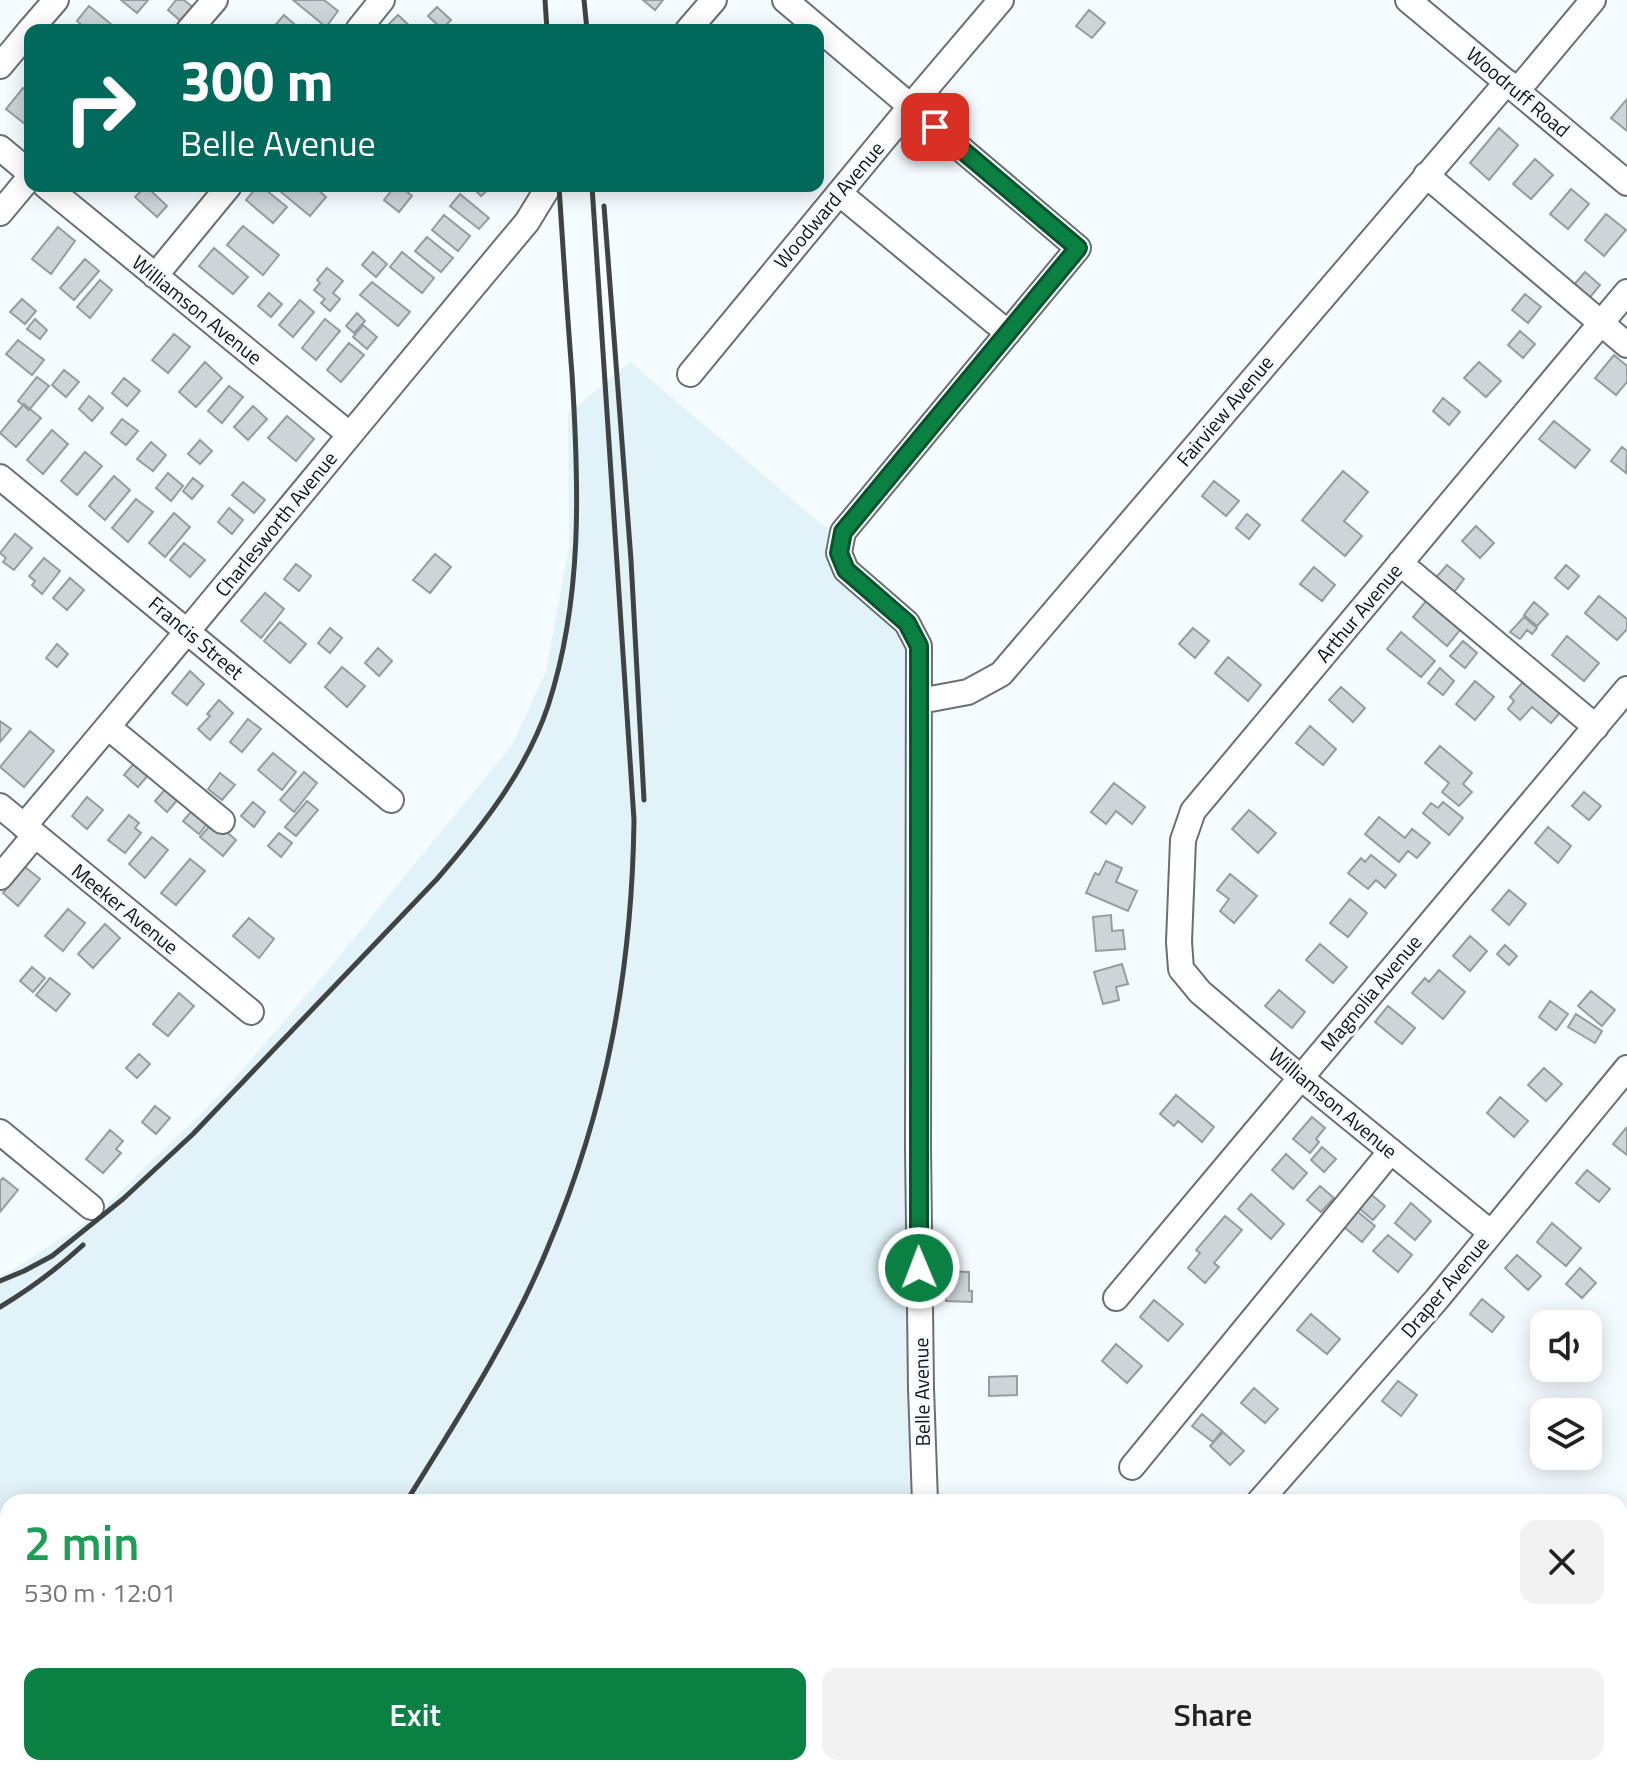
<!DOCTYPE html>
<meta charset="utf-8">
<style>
:root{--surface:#fff;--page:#f2f2f2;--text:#222;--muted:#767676;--accent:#0b8043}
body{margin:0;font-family:"Titillium Web",sans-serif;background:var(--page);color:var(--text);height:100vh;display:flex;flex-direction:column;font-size:30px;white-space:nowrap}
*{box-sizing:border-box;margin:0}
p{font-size:26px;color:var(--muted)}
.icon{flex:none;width:44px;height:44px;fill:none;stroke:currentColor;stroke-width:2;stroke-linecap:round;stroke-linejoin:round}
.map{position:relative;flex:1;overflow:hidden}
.details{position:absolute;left:0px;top:1494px;width:1628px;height:282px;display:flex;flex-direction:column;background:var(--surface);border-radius:24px 24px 0 0;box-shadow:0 4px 20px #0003}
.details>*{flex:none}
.guide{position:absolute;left:24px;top:24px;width:800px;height:168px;border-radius:16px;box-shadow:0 4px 20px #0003;background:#00695c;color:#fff;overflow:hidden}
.fabs{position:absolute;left:1530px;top:1310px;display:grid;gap:16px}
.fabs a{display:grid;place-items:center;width:72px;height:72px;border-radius:16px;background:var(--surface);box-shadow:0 4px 20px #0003;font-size:40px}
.pin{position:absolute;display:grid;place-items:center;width:68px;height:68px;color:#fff;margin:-34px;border-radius:16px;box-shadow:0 4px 12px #0006}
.me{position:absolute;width:88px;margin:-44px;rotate:359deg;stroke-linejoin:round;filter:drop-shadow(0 0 6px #0008)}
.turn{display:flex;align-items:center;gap:28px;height:168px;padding:0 24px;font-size:36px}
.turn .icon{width:104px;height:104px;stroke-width:2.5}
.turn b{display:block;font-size:56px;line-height:68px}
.round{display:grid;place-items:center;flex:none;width:84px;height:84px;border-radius:16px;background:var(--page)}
.head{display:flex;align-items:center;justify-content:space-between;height:136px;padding:0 24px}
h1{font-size:48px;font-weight:600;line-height:60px;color:#1e9e55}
.cta{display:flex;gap:16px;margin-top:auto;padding:16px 24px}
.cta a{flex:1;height:92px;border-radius:16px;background:var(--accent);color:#fff;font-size:32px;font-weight:600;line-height:92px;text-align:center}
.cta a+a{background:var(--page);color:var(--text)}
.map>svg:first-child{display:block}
.built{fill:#e1f2f9}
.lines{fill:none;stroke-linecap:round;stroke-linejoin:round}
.stream{stroke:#5f8494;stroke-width:5}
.building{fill:#cdd5d9;stroke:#959da0;stroke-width:2}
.minor-casing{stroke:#697074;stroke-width:28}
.minor{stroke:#fff;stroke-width:24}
.rail{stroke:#3f4344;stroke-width:5}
.route-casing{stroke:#07532c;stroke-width:20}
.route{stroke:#0b8043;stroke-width:14}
.labels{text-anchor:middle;stroke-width:6;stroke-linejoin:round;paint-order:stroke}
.street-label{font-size:20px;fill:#101314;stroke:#f5fcff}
</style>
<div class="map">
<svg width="1627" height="1775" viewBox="0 0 1627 1775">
<rect width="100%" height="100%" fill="#f5fcff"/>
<!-- built -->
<path class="built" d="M 630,362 L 837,537 L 915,648 L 919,1502 L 8,1502 L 8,1768 L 943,1768 L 943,1775 L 0,1775 L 0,1278 L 95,1216 L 224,1091 L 329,969 L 512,745 L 546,672 L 569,546 L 568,413 Z"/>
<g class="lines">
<!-- stream -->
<path class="stream" d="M 1620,1671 L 1627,1667
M 395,1768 L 401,1775
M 1479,1775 L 1486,1768"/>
</g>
<!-- building -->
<path class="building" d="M 121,0 L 148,0 L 137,13 Z
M 176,0 L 184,0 L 195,9 L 183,23 L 168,10 Z
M 293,0 L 324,0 L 338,11 L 326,27 Z
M 643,0 L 663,0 L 655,10 Z
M 89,6 L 117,29 L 116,30 L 87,30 L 77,21 Z
M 437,7 L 451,20 L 442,29 L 428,16 Z
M 1089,10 L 1105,23 L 1092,38 L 1076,26 Z
M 284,15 L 301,30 L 271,30 Z
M 398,15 L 414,30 L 392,30 L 387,26 Z
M 23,88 L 30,94 L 30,128 L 6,109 Z
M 1627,99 L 1627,131 L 1611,118 Z
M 1499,128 L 1518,145 L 1489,180 L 1470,163 Z
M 1535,159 L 1553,175 L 1531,199 L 1513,184 Z
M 146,186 L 167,206 L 157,217 L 135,197 Z
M 258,186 L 261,186 L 287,207 L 273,223 L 246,200 Z
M 314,186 L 326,197 L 310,216 L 275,187 Z
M 395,186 L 400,186 L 412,196 L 399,212 L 384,200 Z
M 471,186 L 492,186 L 481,196 Z
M 1571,189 L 1589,204 L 1568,229 L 1550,214 Z
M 460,194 L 489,218 L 479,229 L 450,206 Z
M 1606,214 L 1626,230 L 1604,256 L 1585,240 Z
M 444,215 L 470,236 L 458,251 L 432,230 Z
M 243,226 L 279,255 L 263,275 L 227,245 Z
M 58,227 L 75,241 L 51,274 L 32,259 Z
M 427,237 L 453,258 L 441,272 L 415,251 Z
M 214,248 L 248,277 L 233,294 L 199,266 Z
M 373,252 L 387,264 L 376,277 L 362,265 Z
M 402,252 L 434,278 L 422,293 L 390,267 Z
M 85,259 L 99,271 L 74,300 L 60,288 Z
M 327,268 L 343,281 L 333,293 L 340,299 L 330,311 L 321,303 L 325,299 L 314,290 L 320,283 L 317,280 Z
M 1585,272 L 1600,285 L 1587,301 L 1572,287 Z
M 100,280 L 112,290 L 90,318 L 77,307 Z
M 372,282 L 410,312 L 398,326 L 360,295 Z
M 269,293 L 282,304 L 271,317 L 258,306 Z
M 1525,294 L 1541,307 L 1528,323 L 1512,310 Z
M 22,299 L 36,311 L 25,324 L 10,312 Z
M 300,300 L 314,312 L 293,337 L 279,325 Z
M 357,313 L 365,321 L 354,333 L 346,326 Z
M 35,319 L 47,330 L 40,339 L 27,329 Z
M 325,319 L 340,331 L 316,360 L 302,348 Z
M 363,325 L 377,337 L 367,349 L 353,337 Z
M 1520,331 L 1535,344 L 1523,358 L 1508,345 Z
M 174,334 L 190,347 L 168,373 L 152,360 Z
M 18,340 L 44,360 L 32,375 L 6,354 Z
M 349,343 L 364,355 L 341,382 L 327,370 Z
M 1614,355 L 1627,366 L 1627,382 L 1616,395 L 1595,378 Z
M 205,362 L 222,378 L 196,407 L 179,392 Z
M 1479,362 L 1501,381 L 1486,397 L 1464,378 Z
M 64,370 L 79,382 L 66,397 L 52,385 Z
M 37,377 L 49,386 L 29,410 L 18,401 Z
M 124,378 L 140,391 L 127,406 L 112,393 Z
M 229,386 L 243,397 L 222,423 L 208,411 Z
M 89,396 L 103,408 L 92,421 L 79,409 Z
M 1443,398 L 1460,412 L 1449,425 L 1433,411 Z
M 24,404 L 41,418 L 16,447 L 0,433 Z
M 253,406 L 267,419 L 248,440 L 234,427 Z
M 287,416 L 314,439 L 296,461 L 268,438 Z
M 122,419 L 138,431 L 126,445 L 111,433 Z
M 1554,421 L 1590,450 L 1575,468 L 1539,439 Z
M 52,430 L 68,444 L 43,474 L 27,460 Z
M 200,440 L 212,451 L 200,464 L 188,454 Z
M 151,442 L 166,455 L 153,471 L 137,459 Z
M 1622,447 L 1627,451 L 1626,473 L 1611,461 Z
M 85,452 L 102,466 L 77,495 L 61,481 Z
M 1343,471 L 1368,492 L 1344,521 L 1362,536 L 1345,556 L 1302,520 Z
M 168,473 L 183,486 L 171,501 L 156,488 Z
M 114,476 L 130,490 L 105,520 L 89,506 Z
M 193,478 L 203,486 L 192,499 L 183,491 Z
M 1214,481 L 1239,501 L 1226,516 L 1202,496 Z
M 243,482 L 265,500 L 254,513 L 232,495 Z
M 136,499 L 153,512 L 128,542 L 112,528 Z
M 229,508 L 243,520 L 232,534 L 218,522 Z
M 174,513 L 190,527 L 165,557 L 149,543 Z
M 1247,514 L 1260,525 L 1249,539 L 1236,528 Z
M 1476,526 L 1494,543 L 1480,558 L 1462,541 Z
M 15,534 L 32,548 L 14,570 L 3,562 L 6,558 L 0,553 Z
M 184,543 L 205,560 L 190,577 L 170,560 Z
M 435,554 L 451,567 L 430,593 L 413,580 Z
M 44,558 L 60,571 L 42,594 L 32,585 L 35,581 L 29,576 Z
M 296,564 L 311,576 L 299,591 L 284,579 Z
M 1447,565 L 1464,579 L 1451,596 L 1433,581 Z
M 1566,565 L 1579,576 L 1568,589 L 1555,578 Z
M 1314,567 L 1335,585 L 1322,601 L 1300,584 Z
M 70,578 L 84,590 L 67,610 L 53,598 Z
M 265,593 L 284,609 L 261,638 L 241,621 Z
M 1599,596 L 1627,619 L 1627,629 L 1617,640 L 1585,613 Z
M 1426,601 L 1461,629 L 1447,646 L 1413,617 Z
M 1534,602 L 1548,614 L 1537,626 L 1524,615 Z
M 1524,617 L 1537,628 L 1532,634 L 1527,630 L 1520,639 L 1510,632 Z
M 280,622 L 306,644 L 290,663 L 264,641 Z
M 330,628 L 342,638 L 330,653 L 318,643 Z
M 1193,628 L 1209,641 L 1195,658 L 1179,644 Z
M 1401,632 L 1435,661 L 1421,677 L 1387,649 Z
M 1567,636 L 1599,663 L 1584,681 L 1552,655 Z
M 1463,641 L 1477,653 L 1465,668 L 1450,656 Z
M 57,644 L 68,654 L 57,667 L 46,658 Z
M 378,648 L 392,661 L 379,676 L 365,663 Z
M 1228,657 L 1261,685 L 1248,701 L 1215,673 Z
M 342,667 L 365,686 L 347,707 L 325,687 Z
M 1440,668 L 1454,681 L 1443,695 L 1428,683 Z
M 190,671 L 204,684 L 187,705 L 172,693 Z
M 1527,677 L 1564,708 L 1551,723 L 1532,707 L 1520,720 L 1508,709 L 1514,701 L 1510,697 Z
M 1475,681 L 1494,697 L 1475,720 L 1456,704 Z
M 1341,687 L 1365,708 L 1353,722 L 1329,700 Z
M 219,700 L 233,713 L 210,740 L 198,729 L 210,716 L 207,714 Z
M 248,719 L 261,729 L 242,752 L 230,742 Z
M 0,721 L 11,729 L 0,742 Z
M 1310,726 L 1336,749 L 1323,765 L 1296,743 Z
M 30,731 L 54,751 L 24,787 L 0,767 Z
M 1440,746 L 1472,773 L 1463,784 L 1472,792 L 1459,806 L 1442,792 L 1449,783 L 1425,763 Z
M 273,753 L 296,772 L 282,790 L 258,770 Z
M 135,762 L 149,774 L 138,787 L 124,775 Z
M 304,772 L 317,783 L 294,812 L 280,800 Z
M 220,773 L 235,785 L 222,800 L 208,789 Z
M 1114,783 L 1145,807 L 1132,824 L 1116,811 L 1106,824 L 1091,812 Z
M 168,786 L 180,797 L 167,812 L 155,801 Z
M 1584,792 L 1601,806 L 1589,820 L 1572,806 Z
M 87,797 L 103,810 L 87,829 L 72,816 Z
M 307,801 L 318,810 L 296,836 L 285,827 Z
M 253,802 L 265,812 L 254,827 L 241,816 Z
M 1443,802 L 1463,818 L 1449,835 L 1423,813 L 1431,803 L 1438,808 Z
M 196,806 L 211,819 L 199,834 L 183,821 Z
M 1249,810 L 1276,833 L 1258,853 L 1232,829 Z
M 129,815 L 139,823 L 135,828 L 141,833 L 125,853 L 108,840 Z
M 1379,817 L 1405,838 L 1412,829 L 1430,843 L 1417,858 L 1408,851 L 1399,862 L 1365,834 Z
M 214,821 L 236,840 L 223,856 L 200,837 Z
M 1548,827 L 1571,846 L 1558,863 L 1535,843 Z
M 279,833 L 292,843 L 281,857 L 268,846 Z
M 152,837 L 168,850 L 145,878 L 129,864 Z
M 1371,855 L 1396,875 L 1385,888 L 1376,880 L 1368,889 L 1348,873 L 1361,858 L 1365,862 Z
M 190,859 L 205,871 L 176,905 L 161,893 Z
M 1106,861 L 1122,868 L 1116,882 L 1137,891 L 1128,911 L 1086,893 L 1095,873 L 1099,875 Z
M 25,867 L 40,879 L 18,906 L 3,893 Z
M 1230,874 L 1257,896 L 1234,923 L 1220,911 L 1229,899 L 1217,890 Z
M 1509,890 L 1526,904 L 1509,925 L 1492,910 Z
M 1350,899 L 1367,913 L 1348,937 L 1330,923 Z
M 68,909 L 85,923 L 63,951 L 45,936 Z
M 1111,915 L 1112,931 L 1123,930 L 1125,949 L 1096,951 L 1093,917 Z
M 249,918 L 274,939 L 259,958 L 233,936 Z
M 105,924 L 120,938 L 93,968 L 78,954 Z
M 1470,936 L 1487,951 L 1470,971 L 1453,956 Z
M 1320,944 L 1347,967 L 1333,983 L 1306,960 Z
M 1505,945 L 1517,956 L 1509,965 L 1497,954 Z
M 1122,964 L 1128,984 L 1116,987 L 1119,1000 L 1103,1004 L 1094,972 Z
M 32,967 L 45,978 L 33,992 L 20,981 Z
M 1439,970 L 1465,992 L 1443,1019 L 1412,993 L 1425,978 L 1429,982 Z
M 50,978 L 70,994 L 56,1011 L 36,995 Z
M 1279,990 L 1305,1012 L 1292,1028 L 1265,1006 Z
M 1591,991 L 1615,1010 L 1602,1026 L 1578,1006 Z
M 179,993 L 194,1006 L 168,1036 L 153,1024 Z
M 1550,1001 L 1568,1014 L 1556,1030 L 1539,1017 Z
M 1388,1006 L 1415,1028 L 1402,1044 L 1375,1022 Z
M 1576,1014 L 1602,1031 L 1595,1043 L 1568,1027 Z
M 139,1054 L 150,1064 L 137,1078 L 126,1068 Z
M 1544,1068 L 1562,1084 L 1546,1101 L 1528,1085 Z
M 1176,1095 L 1214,1127 L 1202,1142 L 1178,1121 L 1174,1126 L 1160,1114 Z
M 1500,1097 L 1528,1121 L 1514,1137 L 1487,1113 Z
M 155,1106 L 170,1118 L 156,1134 L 142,1122 Z
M 1312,1117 L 1325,1128 L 1316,1139 L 1319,1142 L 1310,1153 L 1293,1139 Z
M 1626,1128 L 1627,1128 L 1627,1155 L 1613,1144 Z
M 110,1130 L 123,1141 L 116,1149 L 121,1153 L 103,1173 L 86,1159 Z
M 1322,1147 L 1336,1159 L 1324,1172 L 1311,1160 Z
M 1286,1154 L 1307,1173 L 1293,1189 L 1272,1170 Z
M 1587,1170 L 1610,1189 L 1599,1202 L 1576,1183 Z
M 3,1178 L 18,1190 L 0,1212 L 0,1181 Z
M 1320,1186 L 1334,1198 L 1321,1212 L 1307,1200 Z
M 1367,1191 L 1385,1206 L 1373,1220 L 1355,1205 Z
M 1251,1194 L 1284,1224 L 1271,1239 L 1238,1209 Z
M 1411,1203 L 1431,1221 L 1415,1240 L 1395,1223 Z
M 1357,1211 L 1375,1226 L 1362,1242 L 1344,1227 Z
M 1225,1216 L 1242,1230 L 1214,1263 L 1219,1267 L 1205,1283 L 1188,1268 L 1200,1253 L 1196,1250 Z
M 1552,1223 L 1581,1248 L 1566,1266 L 1537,1242 Z
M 1388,1235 L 1412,1255 L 1398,1272 L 1373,1251 Z
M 1517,1255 L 1541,1276 L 1528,1290 L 1505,1268 Z
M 1580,1268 L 1596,1283 L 1582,1298 L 1566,1284 Z
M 946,1271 L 969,1272 L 969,1291 L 972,1291 L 972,1302 L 946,1301 Z
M 1482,1299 L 1504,1317 L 1492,1332 L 1470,1314 Z
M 1154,1300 L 1183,1324 L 1168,1341 L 1140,1317 Z
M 1311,1314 L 1340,1339 L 1327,1354 L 1297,1330 Z
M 1116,1344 L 1142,1366 L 1127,1383 L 1102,1361 Z
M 1017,1376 L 1017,1395 L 989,1396 L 989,1377 Z
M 1398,1381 L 1417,1395 L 1401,1416 L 1382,1401 Z
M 1254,1388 L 1278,1409 L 1265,1423 L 1241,1403 Z
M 1202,1414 L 1222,1431 L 1213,1442 L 1192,1426 Z
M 1223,1432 L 1244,1451 L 1230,1465 L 1210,1446 Z
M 642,1768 L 747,1768 L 755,1775 L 636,1775 Z
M 1206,1768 L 1241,1768 L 1238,1775 L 1203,1775 Z"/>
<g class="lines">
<!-- minor casing -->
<g class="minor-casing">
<path id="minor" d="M 785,0 L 1078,248 L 843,532 L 839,553 L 846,570 L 907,623 L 919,646 L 918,1147 L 921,1388 L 925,1502
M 1408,0 L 1627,183
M 30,30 L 56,0
M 189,30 L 215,0
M 358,30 L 382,0
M 688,30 L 714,0
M 0,66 L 30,30
M 1517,91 L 1593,0
M 0,148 L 30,173
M 1426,175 L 1627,345
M 46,186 L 349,434
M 839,193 L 1008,333
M 0,213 L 30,177
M 155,276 L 229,186
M 690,374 L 911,106 L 1001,0
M 0,477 L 391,800
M 1400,563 L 1596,727
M 920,701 L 968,692 L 1001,674 L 1507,82
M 108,727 L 222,821
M 0,806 L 251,1012
M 24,826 C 194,626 359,422 527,222 L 549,186
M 0,877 L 35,835
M 0,1132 L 91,1207
M 1490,1232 L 1300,1077 L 1200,992 L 1181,969 L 1179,942 L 1183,840 L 1193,811 L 1627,292
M 1116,1298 L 1627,689
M 1132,1467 L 1391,1151
M 1259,1502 L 1437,1299 L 1627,1068
M 960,1768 L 961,1775
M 1032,1775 L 1038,1768
M 1131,1775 L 1134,1768"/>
</g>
<!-- minor -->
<use href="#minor" class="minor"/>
<!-- rail -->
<path class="rail" d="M 545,0 L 547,30
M 584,0 L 587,30
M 604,206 L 631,560 L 644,800
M 0,1281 L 24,1271 L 52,1256 L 123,1199 L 193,1134 L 437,879 C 482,827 526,771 548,706 C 583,599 579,485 572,374 C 567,311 563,249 559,186
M 0,1307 C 30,1289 57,1269 83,1245
M 406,1502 C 457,1420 511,1337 548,1247 C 607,1108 632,970 634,820 L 592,186
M 195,1775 L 201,1768"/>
</g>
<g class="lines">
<!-- route casing -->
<g class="route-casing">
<path id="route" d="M 919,1268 L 919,646 L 907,623 L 846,570 L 839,553 L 843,532 L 1078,248 L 935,127"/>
</g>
<!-- route -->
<use href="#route" class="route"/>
</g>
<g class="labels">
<!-- street labels -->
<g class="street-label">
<text transform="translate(1518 92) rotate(40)" y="7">Woodruff Road</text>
<text transform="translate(829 205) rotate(-50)" y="7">Woodward Avenue</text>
<text transform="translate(197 310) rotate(39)" y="7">Williamson Avenue</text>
<text transform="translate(1225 411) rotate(-50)" y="7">Fairview Avenue</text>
<text transform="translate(276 524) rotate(-51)" y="7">Charlesworth Avenue</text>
<text transform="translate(1359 613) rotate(-50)" y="7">Arthur Avenue</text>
<text transform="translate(196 638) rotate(40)" y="7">Francis Street</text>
<text transform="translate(125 909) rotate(39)" y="7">Meeker Avenue</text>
<text transform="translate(1371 993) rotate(-50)" y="7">Magnolia Avenue</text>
<text transform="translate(1333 1103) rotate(40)" y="7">Williamson Avenue</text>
<text transform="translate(1445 1287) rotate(-50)" y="7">Draper Avenue</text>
<text transform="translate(922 1392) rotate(-91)" y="7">Belle Avenue</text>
</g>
</g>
</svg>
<div class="fabs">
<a><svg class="icon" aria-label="sound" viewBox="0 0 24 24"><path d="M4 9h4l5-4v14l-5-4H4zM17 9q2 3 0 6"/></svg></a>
<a><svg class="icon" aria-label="layers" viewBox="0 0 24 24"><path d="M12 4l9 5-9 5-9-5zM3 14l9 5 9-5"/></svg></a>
</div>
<div class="pin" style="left:935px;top:127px;background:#d93025"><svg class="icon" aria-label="arrive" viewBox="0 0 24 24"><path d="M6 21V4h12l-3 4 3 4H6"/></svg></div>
<svg class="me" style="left:919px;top:1268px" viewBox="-20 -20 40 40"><circle r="17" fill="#0b8043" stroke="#fff" stroke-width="3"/><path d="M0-11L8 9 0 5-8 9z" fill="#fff"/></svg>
<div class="guide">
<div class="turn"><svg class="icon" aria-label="right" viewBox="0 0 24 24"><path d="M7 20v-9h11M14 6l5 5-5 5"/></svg><div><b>300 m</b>Belle Avenue</div></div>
</div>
<section class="details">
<div class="head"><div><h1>2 min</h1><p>530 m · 12:01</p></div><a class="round"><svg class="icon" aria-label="close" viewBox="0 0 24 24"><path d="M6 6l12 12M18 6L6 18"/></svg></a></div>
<div class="cta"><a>Exit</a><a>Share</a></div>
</section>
</div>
